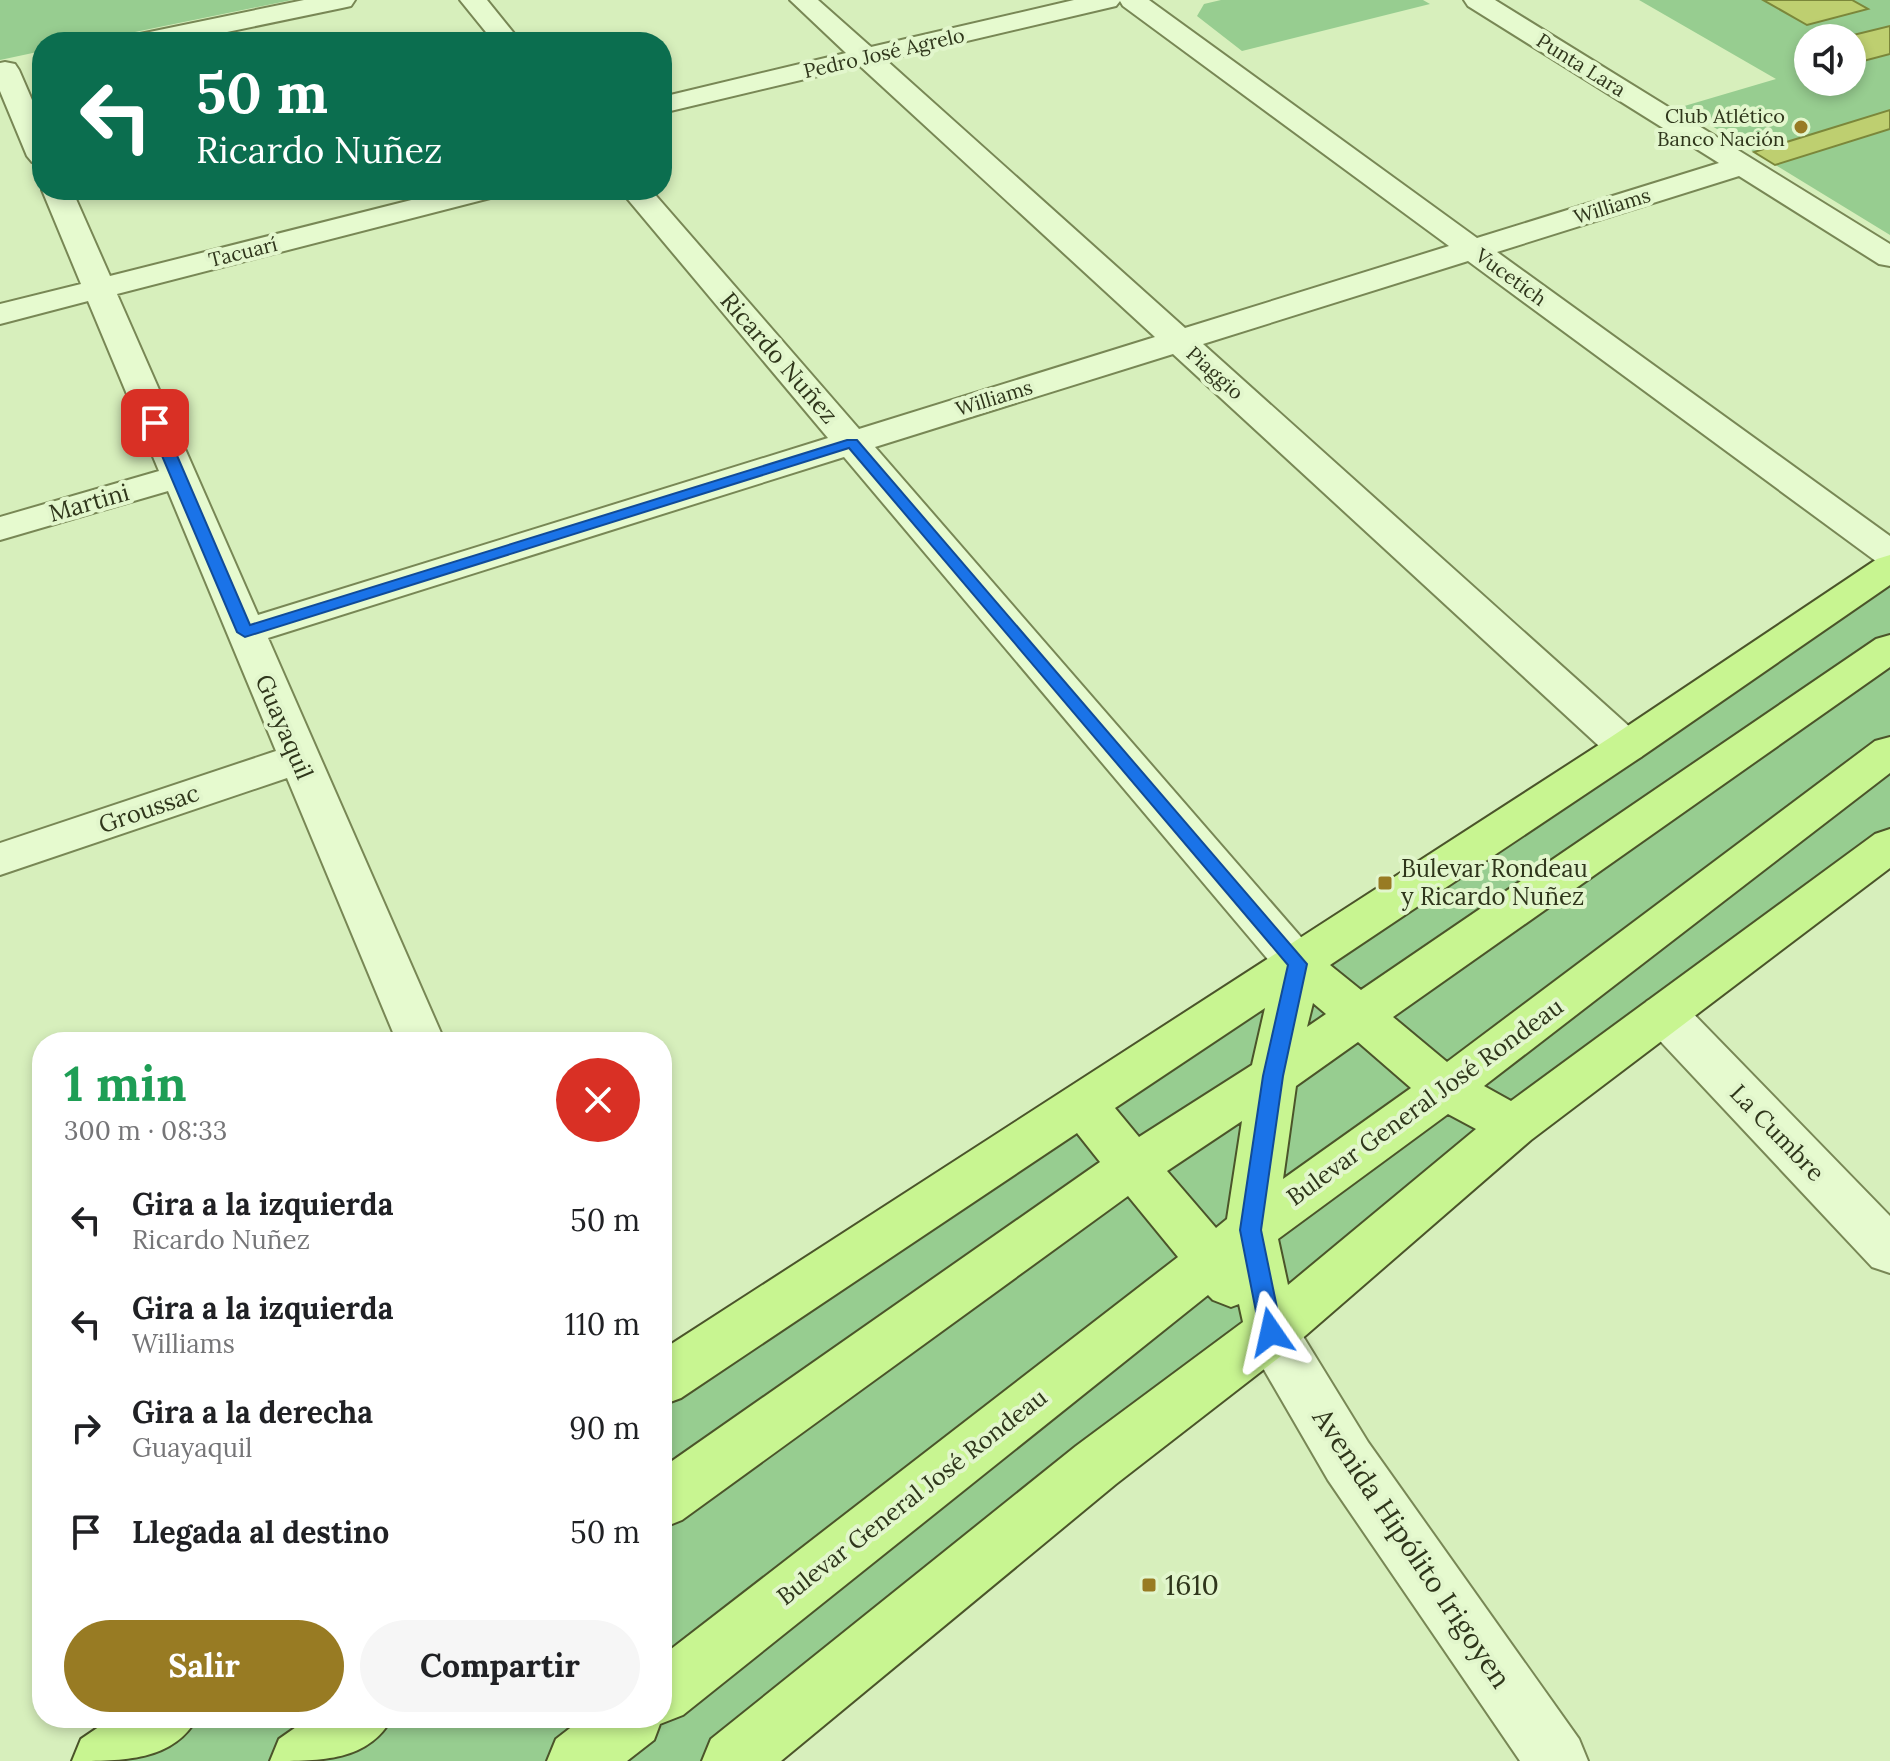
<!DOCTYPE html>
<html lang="es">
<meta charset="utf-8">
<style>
:root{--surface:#fff;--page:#f6f6f6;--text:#202124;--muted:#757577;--accent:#987b23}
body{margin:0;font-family:Lora,serif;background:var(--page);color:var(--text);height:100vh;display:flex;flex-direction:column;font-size:30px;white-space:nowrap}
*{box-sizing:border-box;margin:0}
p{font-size:26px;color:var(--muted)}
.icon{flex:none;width:44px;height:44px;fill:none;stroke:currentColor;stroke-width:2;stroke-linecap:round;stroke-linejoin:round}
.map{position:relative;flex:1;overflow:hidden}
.details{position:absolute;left:32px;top:1032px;width:640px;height:696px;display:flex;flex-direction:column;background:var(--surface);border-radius:32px;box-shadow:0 4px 12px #0003}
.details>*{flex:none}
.hud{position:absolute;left:32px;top:32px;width:640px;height:168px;border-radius:32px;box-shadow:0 4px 12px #0003;background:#0b6e4f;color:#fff;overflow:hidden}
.tools{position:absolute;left:1794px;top:24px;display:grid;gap:16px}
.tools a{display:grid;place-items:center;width:72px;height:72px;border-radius:50%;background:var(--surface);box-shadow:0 4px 12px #0003;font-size:40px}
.pin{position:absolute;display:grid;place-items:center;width:68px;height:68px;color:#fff;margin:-34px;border-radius:16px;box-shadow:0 4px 12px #0006}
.me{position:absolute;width:88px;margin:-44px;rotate:349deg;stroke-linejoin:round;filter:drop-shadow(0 0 6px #0008)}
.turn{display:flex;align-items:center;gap:28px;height:168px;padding:0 32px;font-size:36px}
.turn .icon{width:104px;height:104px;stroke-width:2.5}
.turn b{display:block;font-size:56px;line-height:68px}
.round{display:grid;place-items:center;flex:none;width:84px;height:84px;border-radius:42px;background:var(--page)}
.summary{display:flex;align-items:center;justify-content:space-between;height:136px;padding:0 32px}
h1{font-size:48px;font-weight:700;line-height:60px;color:#1e9e55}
.cta{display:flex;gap:16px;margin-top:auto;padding:16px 32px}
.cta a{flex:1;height:92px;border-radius:48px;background:var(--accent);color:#fff;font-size:32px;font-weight:700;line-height:92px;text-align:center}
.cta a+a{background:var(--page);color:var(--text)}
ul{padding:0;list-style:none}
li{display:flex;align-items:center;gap:24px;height:104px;padding:0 32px}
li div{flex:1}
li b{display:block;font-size:30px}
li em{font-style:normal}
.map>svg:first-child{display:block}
.green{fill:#97cd90;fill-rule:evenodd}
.building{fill:#becf70;stroke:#7b873a;stroke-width:2}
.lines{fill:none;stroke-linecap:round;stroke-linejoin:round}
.minor-casing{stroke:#788755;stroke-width:4}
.major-casing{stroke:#4b542a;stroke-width:4}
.minor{fill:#e6facf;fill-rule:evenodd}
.major{fill:#c8f591;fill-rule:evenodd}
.route{fill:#1a73e8;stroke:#114b97;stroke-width:2}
.poi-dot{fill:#987b23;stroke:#e2f6cc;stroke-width:3}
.labels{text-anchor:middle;stroke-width:8;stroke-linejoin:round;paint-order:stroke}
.far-street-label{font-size:20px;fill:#2f361b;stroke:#e2f6cc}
.far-poi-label{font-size:20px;fill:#2f361b;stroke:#e2f6cc;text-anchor:end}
.street-label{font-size:24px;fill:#2f361b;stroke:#e2f6cc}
.poi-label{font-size:24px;fill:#2f361b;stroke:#e2f6cc;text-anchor:start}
.near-street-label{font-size:28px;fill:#2f361b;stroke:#e2f6cc}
.near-poi-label{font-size:28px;fill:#2f361b;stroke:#e2f6cc;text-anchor:start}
</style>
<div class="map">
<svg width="1890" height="1761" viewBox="0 0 1890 1761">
<rect width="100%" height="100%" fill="#d7efbc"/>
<!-- green -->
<path class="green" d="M 0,0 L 292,0 L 86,42 L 42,42 L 42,51 L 0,60 Z
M 1221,0 L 1423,0 L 1430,4 L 1242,51 L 1197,16 L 1204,4 Z
M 1639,0 L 1890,0 L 1890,235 L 1681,107 L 1776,79 ZM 1808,38 L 1852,38 L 1852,82 L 1808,82 Z
M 1890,567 L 1890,845 L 733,1761 L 103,1761 L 166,1718 L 662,1718 L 662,1380 Z"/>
<!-- building -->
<path class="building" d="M 1763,0 L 1852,0 L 1868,9 L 1807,25 Z
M 1890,26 L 1890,54 L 1852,64 L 1852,38 L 1841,38 Z
M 1890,110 L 1890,129 L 1775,165 L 1754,152 Z"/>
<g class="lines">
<!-- minor casing -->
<g class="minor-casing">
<path id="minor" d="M 304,0 L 355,0 L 351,6 L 342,8 L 179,42 L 127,42 L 130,36 L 140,34 Z
M 460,0 L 487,0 L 521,42 L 494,42 Z
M 790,0 L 818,0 L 871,47 L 1074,0 L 1149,0 L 1477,238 L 1719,163 L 1468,6 L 1464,0 L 1495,0 L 1890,244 L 1890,266 L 1879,264 L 1739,176 L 1497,252 L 1890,536 L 1890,566 L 1877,562 L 1468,261 L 1203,344 L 1641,737 L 1647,747 L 1641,757 L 1626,761 L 1611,757 L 1173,354 L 875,447 L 1314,952 L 1321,964 L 1314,976 L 1298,982 L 1282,976 L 844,457 L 268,638 L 445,1042 L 397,1042 L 287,778 L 0,875 L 0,843 L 276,751 L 168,491 L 0,540 L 0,517 L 159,471 L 88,301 L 0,324 L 0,304 L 81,284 L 42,190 L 72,190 L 110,276 L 451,190 L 502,190 L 498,196 L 117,294 L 258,615 L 828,438 L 620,190 L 651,190 L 859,429 L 1155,337 L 860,66 L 662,113 L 662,97 L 846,53 ZM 1120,1 L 1123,6 L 1449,246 L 1185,328 L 886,60 L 1116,6 Z
M 5,62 L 15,64 L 19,70 L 42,123 L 42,165 L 32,162 L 27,156 L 0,91 L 0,63 Z
M 1664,996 L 1681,1001 L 1890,1216 L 1890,1273 L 1872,1267 L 1647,1027 L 1641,1014 L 1647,1001 Z
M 1271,1308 L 1290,1315 L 1368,1442 L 1579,1739 L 1588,1761 L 1520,1761 L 1328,1480 L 1252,1349 L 1244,1332 L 1252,1315 Z"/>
</g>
<!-- major casing -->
<g class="major-casing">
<path id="major" d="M 1890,555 L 1890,585 L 1641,757 L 1330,965 L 1361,990 L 1876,639 L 1890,635 L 1890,667 L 1393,1017 L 1447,1062 L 1875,741 L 1890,737 L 1890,773 L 1484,1086 L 1511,1101 L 1875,834 L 1890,829 L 1890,868 L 1531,1140 L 1290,1349 L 1116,1484 L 781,1761 L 702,1761 L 711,1739 L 1076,1446 L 1243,1322 L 1239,1304 L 1231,1307 L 1213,1300 L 1208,1295 L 683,1715 L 660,1724 L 654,1740 L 627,1761 L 547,1761 L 556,1739 L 583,1718 L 662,1718 L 662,1656 L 1178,1257 L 1128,1196 L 682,1520 L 662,1528 L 662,1468 L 1100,1162 L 1077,1133 L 681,1398 L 662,1405 L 662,1350 L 1611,737 L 1877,559 ZM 1313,1003 L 1326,1014 L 1307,1027 ZM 1265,1008 L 1252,1065 L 1139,1137 L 1115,1108 ZM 1358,1042 L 1411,1088 L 1283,1179 L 1296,1086 ZM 1448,1114 L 1476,1129 L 1288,1285 L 1278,1239 ZM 1242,1121 L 1227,1219 L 1216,1228 L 1167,1171 Z
M 112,1718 L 197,1718 C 173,1761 124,1761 72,1761 L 81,1739 Z
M 309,1718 L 392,1718 C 368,1761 323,1761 270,1761 L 279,1739 Z"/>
</g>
<!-- minor -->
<use href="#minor" class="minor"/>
<!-- major -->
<use href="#major" class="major"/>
</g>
<!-- route -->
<path class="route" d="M 155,419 L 163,423 L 250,625 L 847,440 L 857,440 L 1307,964 L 1283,1076 L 1261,1230 L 1282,1332 L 1279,1339 L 1271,1341 L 1263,1339 L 1260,1332 L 1240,1230 L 1263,1076 L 1288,965 L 849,448 L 245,637 L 237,632 L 148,423 Z"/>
<!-- markers -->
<g class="poi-dot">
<circle cx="1801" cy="127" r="8"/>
<rect x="1377" y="875" width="16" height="16" rx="4"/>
<rect x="1141" y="1577" width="16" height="16" rx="4"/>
</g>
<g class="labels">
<!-- far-street labels -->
<g class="far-street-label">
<text transform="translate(884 53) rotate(-13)" y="7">Pedro José Agrelo</text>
<text transform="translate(1581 65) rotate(32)" y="7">Punta Lara</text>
<text transform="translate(1612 206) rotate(-17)" y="7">Williams</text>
<text transform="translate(243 252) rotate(-14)" y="7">Tacuarí</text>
<text transform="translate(1511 277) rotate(36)" y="7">Vucetich</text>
<text transform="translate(1215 373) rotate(42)" y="7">Piaggio</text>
<text transform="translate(994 398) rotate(-17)" y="7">Williams</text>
</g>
<!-- far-poi labels -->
<g class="far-poi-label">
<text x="1785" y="123">Club Atlético<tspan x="1785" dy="23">Banco Nación</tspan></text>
</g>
<!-- street labels -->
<g class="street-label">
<text transform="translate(779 358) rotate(49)" y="8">Ricardo Nuñez</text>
<text transform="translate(89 503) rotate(-16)" y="8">Martini</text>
<text transform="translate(284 727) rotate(67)" y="8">Guayaquil</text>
<text transform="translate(149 809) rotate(-19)" y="8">Groussac</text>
<text transform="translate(1425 1102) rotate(-36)" y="8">Bulevar General José Rondeau</text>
<text transform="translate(1777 1133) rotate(46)" y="8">La Cumbre</text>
<text transform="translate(912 1497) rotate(-38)" y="8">Bulevar General José Rondeau</text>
</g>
<!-- poi labels -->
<g class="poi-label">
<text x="1401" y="877">Bulevar Rondeau<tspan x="1401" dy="28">y Ricardo Nuñez</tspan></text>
</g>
<!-- near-street labels -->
<g class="near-street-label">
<text transform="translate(1412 1548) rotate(56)" y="10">Avenida Hipólito Irigoyen</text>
</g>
<!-- near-poi labels -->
<g class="near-poi-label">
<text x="1165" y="1595">1610</text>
</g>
</g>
</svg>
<div class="tools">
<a><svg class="icon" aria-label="sound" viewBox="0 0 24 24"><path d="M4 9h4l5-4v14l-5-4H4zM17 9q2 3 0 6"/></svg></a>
</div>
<div class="pin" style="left:155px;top:423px;background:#d93025"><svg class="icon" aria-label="arrive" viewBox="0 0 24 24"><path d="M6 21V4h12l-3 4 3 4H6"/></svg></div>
<svg class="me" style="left:1271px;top:1332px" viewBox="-20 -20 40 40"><path d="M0-17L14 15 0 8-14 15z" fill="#1a73e8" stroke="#fff" stroke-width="4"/></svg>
<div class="hud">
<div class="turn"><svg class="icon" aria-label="left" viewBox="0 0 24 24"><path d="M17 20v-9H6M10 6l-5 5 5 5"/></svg><div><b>50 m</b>Ricardo Nuñez</div></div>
</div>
<section class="details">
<div class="summary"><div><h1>1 min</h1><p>300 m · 08:33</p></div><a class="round" style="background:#d93025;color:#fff"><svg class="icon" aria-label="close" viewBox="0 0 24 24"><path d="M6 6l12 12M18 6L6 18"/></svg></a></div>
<ul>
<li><svg class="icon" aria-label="left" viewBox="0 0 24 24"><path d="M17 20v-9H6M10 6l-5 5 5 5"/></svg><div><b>Gira a la izquierda</b><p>Ricardo Nuñez</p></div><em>50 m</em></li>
<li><svg class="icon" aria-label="left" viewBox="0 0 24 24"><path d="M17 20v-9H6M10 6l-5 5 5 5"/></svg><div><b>Gira a la izquierda</b><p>Williams</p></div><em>110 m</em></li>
<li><svg class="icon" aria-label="right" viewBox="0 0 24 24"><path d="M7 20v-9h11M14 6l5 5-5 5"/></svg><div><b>Gira a la derecha</b><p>Guayaquil</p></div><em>90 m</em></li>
<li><svg class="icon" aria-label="arrive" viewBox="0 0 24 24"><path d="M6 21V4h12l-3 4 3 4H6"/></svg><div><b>Llegada al destino</b></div><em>50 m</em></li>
</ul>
<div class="cta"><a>Salir</a><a>Compartir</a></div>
</section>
</div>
